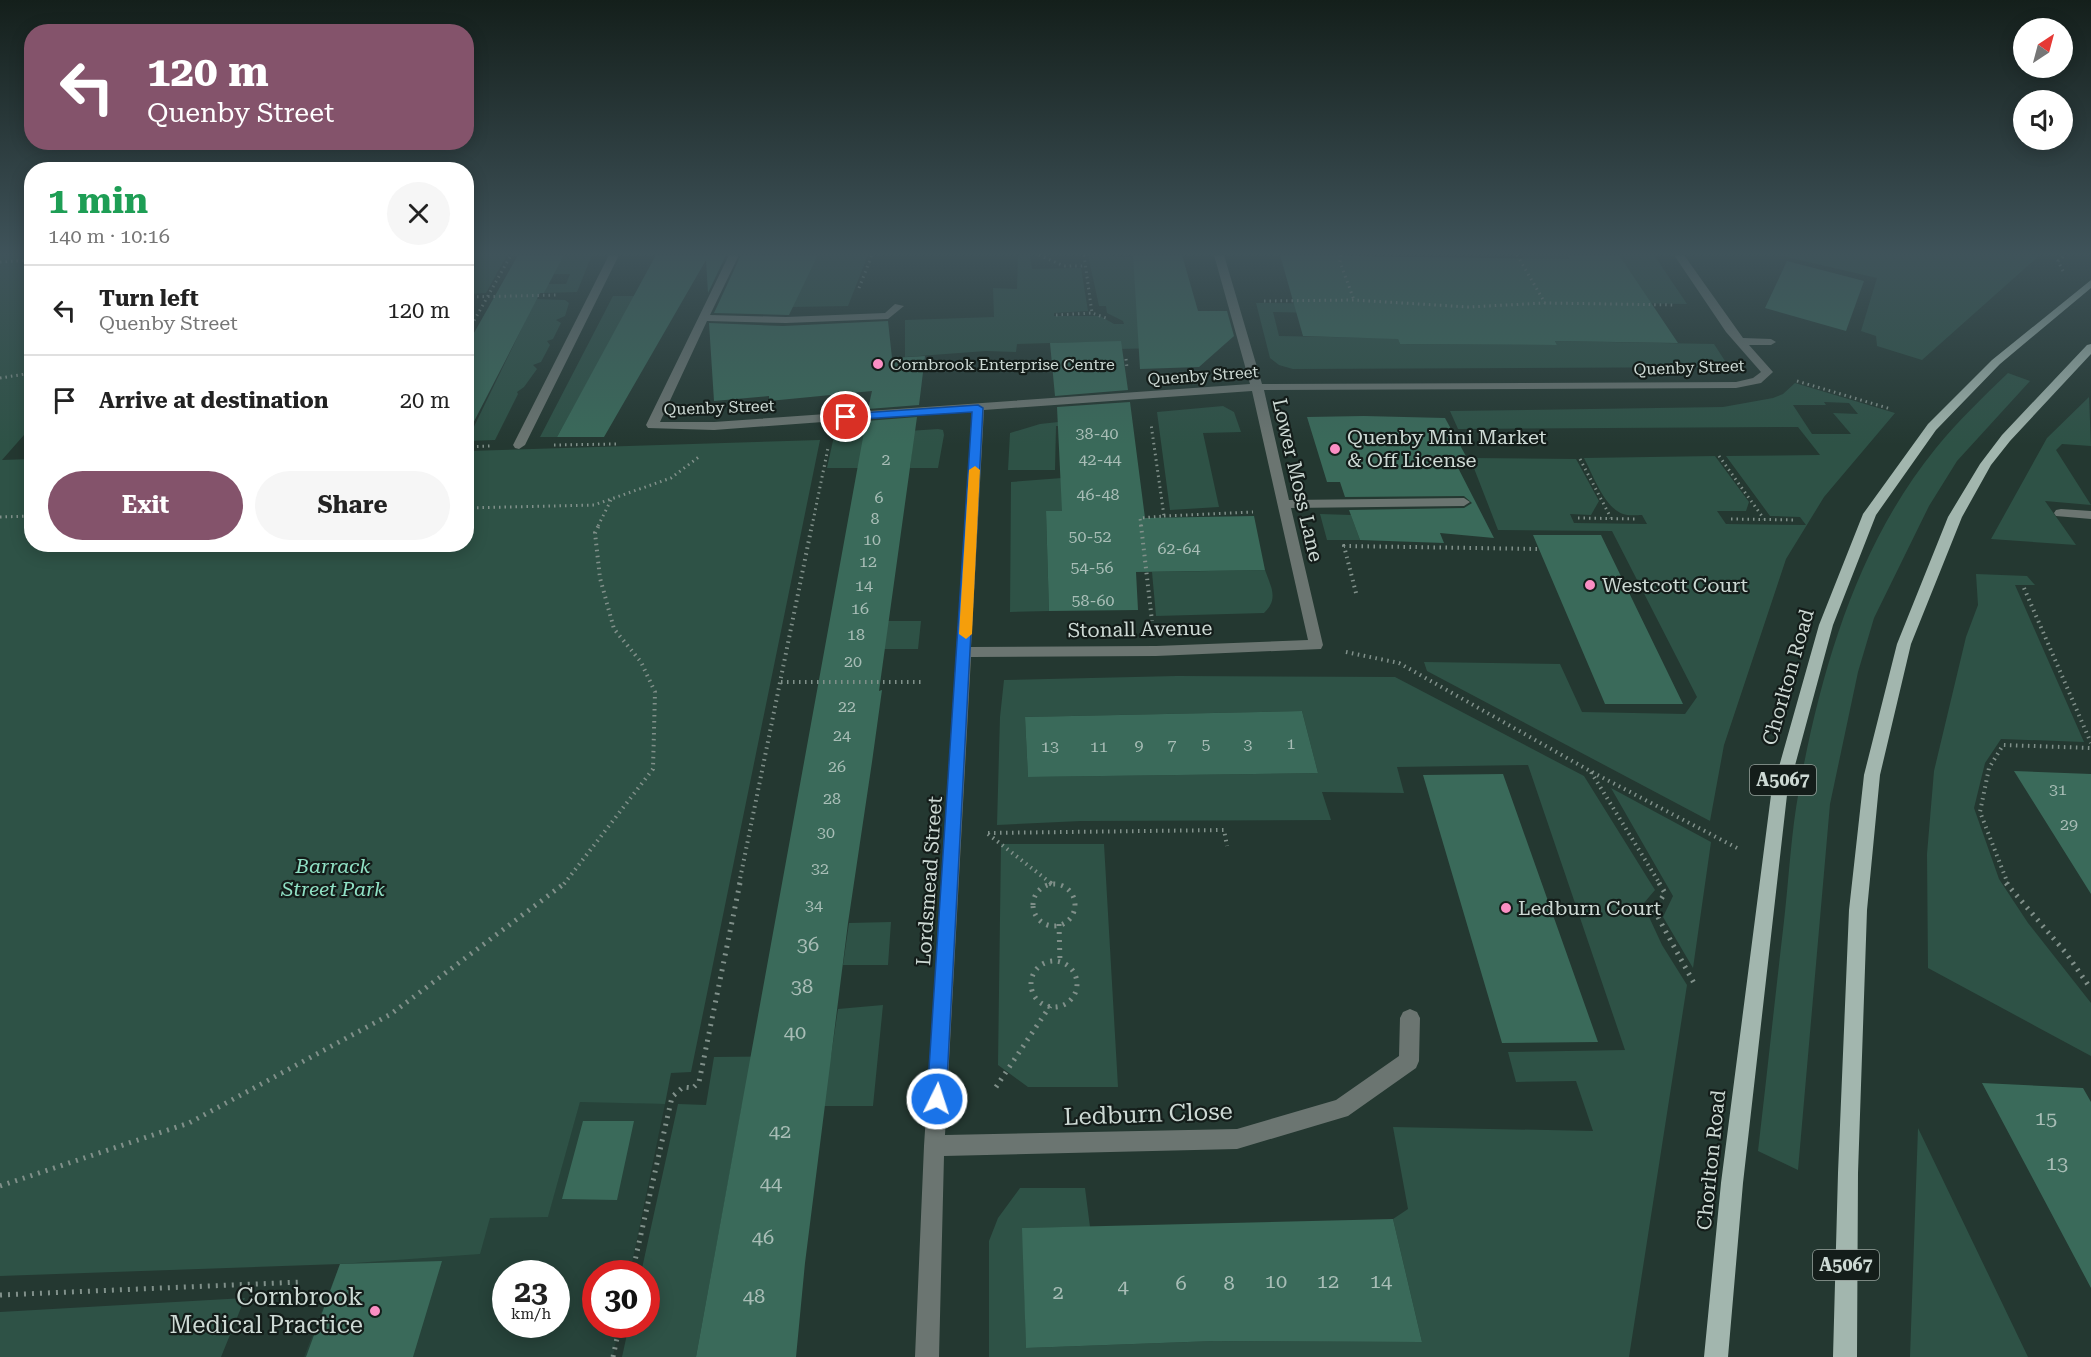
<!DOCTYPE html>
<meta charset="utf-8">
<style>
:root{--surface:#fff;--page:#f6f6f6;--text:#222;--muted:#767676;--line:#e0e0e0;--accent:#84536b}
body{margin:0;font-family:"Roboto Serif",serif;background:var(--page);color:var(--text);height:100vh;display:flex;flex-direction:column;font-size:22px;white-space:nowrap}
*{box-sizing:border-box;margin:0}
p{font-size:20px;color:var(--muted)}
.icon{flex:none;width:33px;height:33px;fill:none;stroke:currentColor;stroke-width:2;stroke-linecap:round;stroke-linejoin:round}
.map{position:relative;flex:1;overflow:hidden}
.sheet{position:absolute;left:24px;top:162px;width:450px;height:390px;display:flex;flex-direction:column;background:var(--surface);border-radius:24px;box-shadow:0 3px 15px #0003}
.sheet>*{flex:none}
.top-card{position:absolute;left:24px;top:24px;width:450px;height:126px;border-radius:24px;box-shadow:0 3px 15px #0003;background:#84536b;color:#fff;overflow:hidden}
.needle{width:39px;rotate:36deg}
.controls{position:absolute;left:2013px;top:18px;display:grid;gap:12px}
.controls a{display:grid;place-items:center;width:60px;height:60px;border-radius:50%;background:var(--surface);box-shadow:0 3px 15px #0003;font-size:30px}
.speed{position:absolute;left:492px;top:1260px;display:flex;gap:12px;font-size:30px;font-weight:700;text-align:center}
.speed>*{display:grid;place-content:center;width:78px;height:78px;border-radius:50%;background:var(--surface);box-shadow:0 3px 15px #0003;line-height:1}
.speed small{font-size:15px;font-weight:400}
.speed .limit{border:9px solid #d22;background:#fff;color:#111}
.pin{position:absolute;display:grid;place-items:center;width:51px;height:51px;color:#fff;margin:-26px;border:3px solid #fff;border-radius:50%;box-shadow:0 2px 6px #0007}
.me{position:absolute;width:66px;margin:-33px;rotate:4deg;stroke-linejoin:round;filter:drop-shadow(0 0 4px #0008)}
.turn{display:flex;align-items:center;gap:21px;height:126px;padding:0 24px;font-size:27px}
.turn .icon{width:78px;height:78px;stroke-width:2.5}
.turn b{display:block;font-size:42px;line-height:51px}
.round{display:grid;place-items:center;flex:none;width:63px;height:63px;border-radius:32px;background:var(--page)}
.summary{display:flex;align-items:center;justify-content:space-between;height:102px;padding:0 24px}
h1{font-size:36px;font-weight:700;line-height:45px;color:#1e9e55}
.cta{display:flex;gap:12px;margin-top:auto;padding:12px 24px}
.cta a{flex:1;height:69px;border-radius:36px;background:var(--accent);color:#fff;font-size:24px;font-weight:700;line-height:69px;text-align:center}
.cta a+a{background:var(--page);color:var(--text)}
ul{padding:0;list-style:none}
li{display:flex;align-items:center;gap:18px;height:90px;padding:0 24px;border-top:2px solid var(--line)}
li div{flex:1}
li b{display:block;font-size:22px}
li em{font-style:normal}
.map>svg:first-child{display:block}
.built{fill:#27433a;fill-rule:evenodd}
.green{fill:#2e5246;fill-rule:evenodd}
.building{fill:#3a6a5a}
.lines{fill:none;stroke-linecap:round;stroke-linejoin:round}
.path-far2{stroke:#80908a;stroke-width:3;stroke-dasharray:1.5 4;stroke-linecap:butt}
.path-far1{stroke:#80908a;stroke-width:4;stroke-dasharray:1.5 4.5;stroke-linecap:butt}
.path{stroke:#80908a;stroke-width:5;stroke-dasharray:2 6;stroke-linecap:butt}
.minor{fill:#6b7571;fill-rule:evenodd}
.major{fill:#a2b6ae;fill-rule:evenodd}
.route{fill:#1a73e8;stroke:#114b97;stroke-width:1.5}
.slow{fill:#f59e0b}
.poi-dot{fill:#fb8fc4;stroke:#141d1a;stroke-width:2}
.labels{text-anchor:middle;stroke-width:4.5;stroke-linejoin:round;paint-order:stroke}
.far-poi-label{font-size:16px;fill:#cdd9d4;stroke:#141d1a;text-anchor:start}
.far-street-label{font-size:16px;fill:#cdd9d4;stroke:#141d1a}
.number-label{font-size:16px;fill:#a8bdb6}
.shield{fill:#141d1a;stroke:#96a19c;stroke-width:1.5}
.shield-label{font-size:18px;font-weight:bold;fill:#cdd9d4}
.poi-label{font-size:20px;fill:#cdd9d4;stroke:#141d1a;text-anchor:start}
.street-label{font-size:20px;fill:#cdd9d4;stroke:#141d1a}
.park-label{font-size:20px;font-style:italic;fill:#90e1c5;stroke:#141d1a}
.near-number-label{font-size:20px;fill:#a8bdb6}
.near-street-label{font-size:24px;fill:#cdd9d4;stroke:#141d1a}
.near-poi-label{font-size:24px;fill:#cdd9d4;stroke:#141d1a;text-anchor:end}
</style>
<div class="map">
<svg width="2091" height="1357" viewBox="0 0 2091 1357">
<rect width="100%" height="100%" fill="#243831"/>
<!-- built -->
<path class="built" d="M 580,1101 L 665,1104 L 630,1273 L 596,1274 L 596,1324 L 619,1325 L 613,1357 L 304,1357 L 340,1264 L 490,1218 L 548,1216 ZM 506,1274 L 556,1274 L 556,1324 L 506,1324 Z"/>
<!-- green -->
<path class="green" d="M 0,255 L 31,255 L 31,427 L 2,460 L 31,459 L 32,544 L 466,544 L 467,451 L 820,440 L 691,1072 L 671,1073 L 665,1104 L 580,1102 L 548,1217 L 490,1218 L 480,1254 L 340,1264 L 0,1276 Z
M 470,255 L 507,255 L 486,293 L 467,294 L 467,262 Z
M 592,255 L 577,292 L 544,293 L 548,284 L 566,284 L 570,274 L 554,274 L 562,256 Z
M 818,255 L 868,255 L 848,306 L 792,307 Z
M 1018,255 L 1030,255 L 1032,269 L 1081,268 L 1088,311 L 1054,313 L 1054,316 L 1100,316 L 1114,324 L 1124,324 L 1123,321 L 1107,313 L 1106,306 L 1099,306 L 1088,255 L 1137,257 L 1163,348 L 1117,349 L 1086,342 L 1017,344 L 1016,352 L 986,351 L 905,357 L 905,320 L 994,317 L 993,288 L 1017,289 Z
M 1522,255 L 1567,255 L 1578,278 L 1619,255 L 1654,255 L 1687,304 L 1546,302 Z
M 1778,255 L 2040,255 L 1922,360 L 1877,346 L 1876,336 L 1861,331 L 1877,278 Z
M 613,296 L 635,296 L 557,437 L 540,437 Z
M 536,299 L 565,300 L 569,303 L 565,316 L 556,320 L 561,323 L 553,339 L 547,341 L 550,345 L 541,362 L 533,365 L 537,369 L 524,387 L 517,392 L 518,394 L 495,440 L 467,441 Z
M 1256,303 L 1386,304 L 1400,344 L 1557,345 L 1555,341 L 1714,344 L 1727,364 L 1726,367 L 1293,369 L 1279,365 L 1270,358 ZM 1273,312 L 1322,313 L 1380,338 L 1279,336 Z
M 2008,373 L 2030,381 L 1957,461 L 1929,506 L 1874,618 L 1858,672 L 1830,804 L 1798,1170 L 1758,1151 C 1767,1074 1775,998 1784,921 C 1789,878 1791,833 1799,790 C 1821,670 1857,545 1936,448 C 1958,421 1983,397 2008,373 Z
M 1795,383 L 1895,413 L 1824,497 L 1786,559 L 1724,745 L 1710,821 L 1427,671 L 1424,662 L 1560,664 L 1582,712 L 1685,714 L 1697,697 L 1612,531 L 1498,530 L 1470,458 L 1576,459 L 1599,501 L 1591,515 L 1570,514 L 1574,523 L 1647,524 L 1642,515 C 1637,515 1628,516 1623,514 C 1604,507 1593,475 1584,458 L 1715,456 L 1749,502 L 1746,511 L 1717,511 L 1726,524 L 1806,525 L 1800,517 L 1770,516 L 1726,456 L 1820,455 L 1798,427 L 1458,429 L 1450,411 L 1723,407 L 1773,398 L 1783,394 ZM 1824,402 L 1849,403 L 1858,414 L 1833,413 L 1851,434 L 1812,434 L 1793,405 L 1826,405 Z
M 2089,397 L 2091,446 L 2062,444 L 2056,450 L 2091,505 L 2045,501 L 2076,545 L 1991,539 L 2047,438 Z
M 1223,406 L 1234,412 L 1241,432 L 1203,433 L 1219,507 L 1170,510 L 1157,412 Z
M 1095,418 L 1095,426 L 1056,426 L 1055,470 L 1008,470 L 1010,433 L 1040,424 Z
M 938,429 L 943,430 L 944,435 L 938,468 L 910,468 L 912,448 L 858,468 L 827,468 L 834,436 Z
M 1062,478 L 1062,511 L 1046,511 L 1049,611 L 1010,612 L 1011,482 Z
M 1320,514 L 1351,515 L 1360,540 L 1327,540 Z
M 1265,570 C 1271,587 1279,599 1264,613 L 1156,616 L 1152,572 Z
M 1976,574 L 2027,576 L 2035,585 L 2015,585 L 2084,742 L 2001,739 L 1985,763 L 1974,808 L 1999,879 L 2028,923 L 2091,1003 L 2091,1056 L 1928,968 L 1927,854 L 1934,771 L 1966,637 L 1978,605 Z
M 888,621 L 921,621 L 918,649 L 884,649 Z
M 1177,676 L 1395,677 L 1584,776 L 1655,890 L 1643,904 L 1662,945 L 1687,985 L 1629,1357 L 989,1357 L 989,1241 L 998,1218 L 1020,1188 L 1085,1188 L 1090,1227 L 1023,1228 L 1026,1348 L 1214,1341 L 1422,1342 L 1393,1219 L 1408,1209 L 1393,1127 L 1593,1131 L 1576,1081 L 1516,1082 L 1508,1052 L 1625,1050 L 1528,765 L 1397,767 L 1404,793 L 1322,792 L 1331,820 L 1081,821 L 997,825 L 1000,717 L 1004,680 ZM 1302,711 L 1318,773 L 1028,777 L 1025,717 Z
M 1611,788 L 1711,842 L 1693,968 L 1663,917 L 1673,896 Z
M 1001,844 L 1104,844 L 1118,1087 L 1028,1087 L 998,1065 Z
M 891,922 L 888,965 L 843,965 L 849,923 Z
M 883,1005 L 873,1106 L 742,1106 L 696,1357 L 622,1357 L 629,1325 L 646,1324 L 646,1274 L 641,1273 L 678,1104 L 706,1105 L 714,1057 L 831,1056 L 838,1009 Z
M 1918,1128 L 2028,1357 L 1910,1357 Z
M 245,1298 L 221,1357 L 0,1357 L 0,1312 Z"/>
<!-- building -->
<path class="building" d="M 518,255 L 564,255 L 544,293 L 540,293 L 466,437 L 466,347 Z
M 656,255 L 726,255 L 708,293 L 706,260 L 604,437 L 557,437 Z
M 741,255 L 818,255 L 789,315 L 714,313 Z
M 1133,255 L 1182,255 L 1198,311 L 1227,311 L 1234,336 L 1199,367 L 1140,369 Z
M 1280,255 L 1569,259 L 1567,255 L 1619,255 L 1678,343 L 1555,341 L 1557,345 L 1400,344 L 1398,339 L 1303,336 Z
M 1787,261 L 1864,281 L 1846,331 L 1765,308 Z
M 888,321 L 892,358 L 925,356 L 919,405 L 868,409 L 872,391 L 769,401 L 769,396 L 714,401 L 709,323 L 783,326 Z
M 1121,341 L 1128,390 L 1055,396 L 1050,343 Z
M 1130,402 L 1145,518 L 1254,516 L 1265,570 L 1136,572 L 1138,610 L 1049,611 L 1046,511 L 1062,511 L 1057,407 Z
M 1364,416 L 1445,418 L 1467,458 L 1453,458 L 1494,538 L 1440,533 L 1444,543 L 1360,540 L 1349,510 L 1464,508 L 1472,503 L 1464,496 L 1345,497 L 1340,482 L 1327,482 L 1307,417 Z
M 917,417 L 879,691 L 882,690 L 872,762 L 848,923 L 805,1263 L 796,1357 L 696,1357 L 866,421 Z
M 1533,535 L 1601,535 L 1683,704 L 1605,704 Z
M 1302,711 L 1318,773 L 1028,777 L 1025,717 Z
M 2014,771 L 2091,774 L 2091,894 Z
M 1503,774 L 1598,1042 L 1502,1043 L 1423,775 Z
M 1982,1083 L 2083,1088 L 2091,1102 L 2091,1288 Z
M 583,1121 L 634,1121 L 617,1200 L 562,1199 Z
M 1393,1219 L 1422,1342 L 1214,1341 L 1026,1348 L 1022,1228 Z
M 442,1261 L 413,1357 L 306,1357 L 340,1264 Z"/>
<g class="lines">
<!-- path-far2 -->
<path class="path-far2" d="M 1039,255 L 1064,266 L 1086,266
M 1084,255 L 1092,313 L 1109,319
M 1341,255 L 1340,262 L 1354,300
M 1517,255 L 1545,303
M 0,262 L 32,260
M 2063,271 L 2058,261 L 2065,255
M 859,288 L 872,255
M 466,297 L 559,295
M 1264,301 L 1354,300 L 1468,307 L 1545,303 L 1676,305
M 1056,315 L 1092,313
M 466,335 L 511,255
M 1126,359 L 1127,368
M 0,378 L 32,373
M 1797,381 L 1891,409
M 554,445 L 616,444
M 466,447 L 490,446
M 1719,456 L 1764,519
M 1580,459 L 1611,518
M 466,508 L 594,505 L 671,478 L 700,456
M 1164,516 L 1253,512
M 0,517 L 32,516
M 1578,518 L 1637,519
M 1731,519 L 1796,520
M 598,526 L 611,500
M 812,526 L 828,448
M 1141,526 L 1140,518 L 1164,516 L 1151,424"/>
<!-- path-far1 -->
<path class="path-far1" d="M 1141,525 L 1152,621
M 2024,588 L 2091,743
M 1356,593 L 1344,546 L 1539,549
M 1346,652 L 1399,663 L 1590,771 L 1737,848
M 781,682 L 924,682
M 1591,772 L 1660,884
M 988,833 L 1224,830 L 1227,846
M 988,834 L 1052,884
M 564,884 L 653,769 L 655,692 L 641,662 L 614,629 L 600,578 L 595,533 L 599,525
M 739,884 L 812,525
M 2008,884 L 1980,812 L 1989,768 L 2003,745 L 2091,748"/>
<!-- path -->
<path class="path" d="M 1050,883 L 1055,886
M 1659,883 L 1665,893 L 1654,910 L 1695,985
M 2006,883 L 2066,953 L 2091,989
M1033 905a21 21 0 1 1 42 0a21 21 0 1 1-42 0Z
M 1059,924 L 1060,962
M1031 984a23 23 0 1 1 46 0a23 23 0 1 1-46 0Z
M 996,1087 L 1050,1006
M 0,1186 L 189,1123 L 391,1014 L 565,883
M 632,1274 L 672,1097 L 683,1087 L 693,1088 L 699,1082 L 740,883
M 0,1295 L 302,1282
M 613,1357 L 620,1324"/>
<!-- minor -->
<path class="minor" d="M 609,255 L 619,255 L 525,445 L 519,449 L 515,448 L 513,445 Z
M 729,255 L 739,255 L 710,315 L 786,317 L 885,313 L 895,304 L 904,306 L 888,319 L 786,323 L 707,321 L 660,422 L 714,422 L 1250,384 L 1214,255 L 1224,255 L 1262,384 L 1736,382 L 1753,378 L 1761,372 L 1726,332 L 1674,255 L 1684,255 L 1743,338 L 1771,339 L 1776,342 L 1771,345 L 1749,345 L 1773,372 L 1761,383 L 1736,388 L 1264,390 L 1289,500 L 1464,498 L 1470,502 L 1464,506 L 1291,508 L 1323,645 L 1321,649 L 1156,656 L 971,657 L 945,1135 L 1237,1129 L 1336,1100 L 1399,1056 L 1400,1018 L 1403,1012 L 1410,1009 L 1417,1012 L 1420,1018 L 1419,1061 L 1416,1068 L 1348,1116 L 1237,1149 L 944,1156 L 939,1357 L 915,1357 L 924,1146 L 972,411 L 714,430 L 648,428 L 646,425 ZM 1252,391 L 1308,640 L 1156,646 L 971,647 L 984,410 Z
M 2061,509 L 2091,511 L 2091,519 L 2056,516 L 2054,513 L 2056,510 Z"/>
<!-- major -->
<path class="major" d="M 2091,280 L 2091,288 L 2000,364 L 1936,430 L 1876,515 L 1833,625 L 1787,795 L 1743,1183 L 1728,1357 L 1704,1357 L 1721,1183 L 1771,795 L 1819,625 L 1863,514 L 1928,424 L 1992,360 Z
M 2091,344 L 2091,354 L 2010,441 L 1991,465 L 1962,517 L 1911,644 L 1880,775 L 1867,910 L 1858,1173 L 1857,1357 L 1833,1357 L 1838,1173 L 1849,910 L 1864,775 L 1897,644 L 1948,517 L 1980,464 L 2002,435 L 2087,345 Z"/>
</g>
<!-- sky -->
<linearGradient id="sky" x2="0" y2="1"><stop stop-color="#141f1b"/><stop offset="0.57" stop-color="#3f535a"/><stop offset="1" stop-color="#3f535a" stop-opacity="0"/></linearGradient>
<rect width="2091" height="445" fill="url(#sky)"/>
<!-- route -->
<path class="route" d="M 978,405 L 983,408 L 946,1099 L 943,1106 L 937,1108 L 930,1106 L 927,1099 L 972,412 L 846,420 L 840,417 L 846,414 Z"/>
<!-- slow -->
<path class="slow" d="M 975,466 L 980,470 L 972,634 L 966,639 L 959,634 L 969,470 Z"/>
<!-- markers -->
<g class="poi-dot">
<circle cx="878" cy="364" r="6"/>
<circle cx="1335" cy="449" r="6"/>
<circle cx="1590" cy="585" r="6"/>
<circle cx="1506" cy="908" r="6"/>
<circle cx="375" cy="1311" r="6"/>
</g>
<g class="labels">
<!-- far-poi labels -->
<g class="far-poi-label">
<text x="890" y="370">Cornbrook Enterprise Centre</text>
</g>
<!-- far-street labels -->
<g class="far-street-label">
<text transform="translate(1689 367) rotate(-2)" y="6">Quenby Street</text>
<text transform="translate(1203 375) rotate(-4)" y="6">Quenby Street</text>
<text transform="translate(719 407) rotate(-2)" y="6">Quenby Street</text>
</g>
<!-- number labels -->
<g class="number-label">
<text x="1097" y="439">38-40</text>
<text x="886" y="465">2</text>
<text x="1100" y="465">42-44</text>
<text x="1098" y="500">46-48</text>
<text x="879" y="503">6</text>
<text x="875" y="524">8</text>
<text x="1090" y="542">50-52</text>
<text x="872" y="545">10</text>
<text x="1179" y="554">62-64</text>
<text x="868" y="567">12</text>
<text x="1092" y="573">54-56</text>
<text x="864" y="591">14</text>
<text x="1093" y="606">58-60</text>
<text x="860" y="614">16</text>
<text x="856" y="640">18</text>
<text x="853" y="667">20</text>
<text x="847" y="712">22</text>
<text x="842" y="741">24</text>
<text x="1291" y="749">1</text>
<text x="1172" y="750">7</text>
<text x="1206" y="750">5</text>
<text x="1248" y="750">3</text>
<text x="1139" y="751">9</text>
<text x="1050" y="752">13</text>
<text x="1099" y="752">11</text>
<text x="837" y="772">26</text>
<text x="2058" y="795">31</text>
<text x="832" y="804">28</text>
<text x="2069" y="830">29</text>
<text x="826" y="838">30</text>
<text x="820" y="874">32</text>
<text x="814" y="911">34</text>
</g>
<!-- shield labels -->
<g class="shield">
<rect x="1750" y="765" width="66" height="30" rx="4.5"/>
<rect x="1813" y="1250" width="66" height="30" rx="4.5"/>
</g>
<g class="shield-label">
<text x="1783" y="786">A5067</text>
<text x="1846" y="1271">A5067</text>
</g>
<!-- poi labels -->
<g class="poi-label">
<text x="1347" y="444">Quenby Mini Market<tspan x="1347" dy="23">&amp; Off License</tspan></text>
<text x="1602" y="592">Westcott Court</text>
<text x="1518" y="915">Ledburn Court</text>
</g>
<!-- street labels -->
<g class="street-label">
<text transform="translate(1298 480) rotate(77)" y="7">Lower Moss Lane</text>
<text transform="translate(1140 629) rotate(-1)" y="7">Stonall Avenue</text>
<text transform="translate(1788 677) rotate(-74)" y="7">Chorlton Road</text>
<text transform="translate(929 881) rotate(-86)" y="7">Lordsmead Street</text>
<text transform="translate(1711 1160) rotate(-84)" y="7">Chorlton Road</text>
</g>
<!-- park labels -->
<g class="park-label">
<text x="333" y="873">Barrack<tspan x="333" dy="23">Street Park</tspan></text>
</g>
<!-- near-number labels -->
<g class="near-number-label">
<text x="808" y="951">36</text>
<text x="802" y="993">38</text>
<text x="795" y="1039">40</text>
<text x="2046" y="1125">15</text>
<text x="780" y="1138">42</text>
<text x="2057" y="1170">13</text>
<text x="771" y="1190">44</text>
<text x="763" y="1244">46</text>
<text x="1276" y="1288">10</text>
<text x="1328" y="1288">12</text>
<text x="1381" y="1288">14</text>
<text x="1181" y="1290">6</text>
<text x="1229" y="1290">8</text>
<text x="1123" y="1293">4</text>
<text x="1058" y="1299">2</text>
<text x="754" y="1303">48</text>
</g>
<!-- near-street labels -->
<g class="near-street-label">
<text transform="translate(1148 1114) rotate(-2)" y="8">Ledburn Close</text>
</g>
<!-- near-poi labels -->
<g class="near-poi-label">
<text x="363" y="1305">Cornbrook<tspan x="363" dy="28">Medical Practice</tspan></text>
</g>
</g>
</svg>
<div class="controls">
<a><svg class="needle" viewBox="-14 -14 28 28"><path d="M0-13l5 13h-10z" fill="#e53935"/><path d="M0 13l5-13h-10z" fill="#767676"/></svg></a>
<a><svg class="icon" aria-label="sound" viewBox="0 0 24 24"><path d="M4 9h4l5-4v14l-5-4H4zM17 9q2 3 0 6"/></svg></a>
</div>
<div class="speed"><div>23<small>km/h</small></div><div class="limit">30</div></div>
<div class="pin" style="left:846px;top:417px;background:#d93025"><svg class="icon" aria-label="arrive" viewBox="0 0 24 24"><path d="M6 21V4h12l-3 4 3 4H6"/></svg></div>
<svg class="me" style="left:937px;top:1099px" viewBox="-20 -20 40 40"><circle r="17" fill="#1a73e8" stroke="#fff" stroke-width="3"/><path d="M0-11L8 9 0 5-8 9z" fill="#fff"/></svg>
<div class="top-card">
<div class="turn"><svg class="icon" aria-label="left" viewBox="0 0 24 24"><path d="M17 20v-9H6M10 6l-5 5 5 5"/></svg><div><b>120 m</b>Quenby Street</div></div>
</div>
<section class="sheet">
<div class="summary"><div><h1>1 min</h1><p>140 m · 10:16</p></div><a class="round"><svg class="icon" aria-label="close" viewBox="0 0 24 24"><path d="M6 6l12 12M18 6L6 18"/></svg></a></div>
<ul>
<li><svg class="icon" aria-label="left" viewBox="0 0 24 24"><path d="M17 20v-9H6M10 6l-5 5 5 5"/></svg><div><b>Turn left</b><p>Quenby Street</p></div><em>120 m</em></li>
<li><svg class="icon" aria-label="arrive" viewBox="0 0 24 24"><path d="M6 21V4h12l-3 4 3 4H6"/></svg><div><b>Arrive at destination</b></div><em>20 m</em></li>
</ul>
<div class="cta"><a>Exit</a><a>Share</a></div>
</section>
</div>
